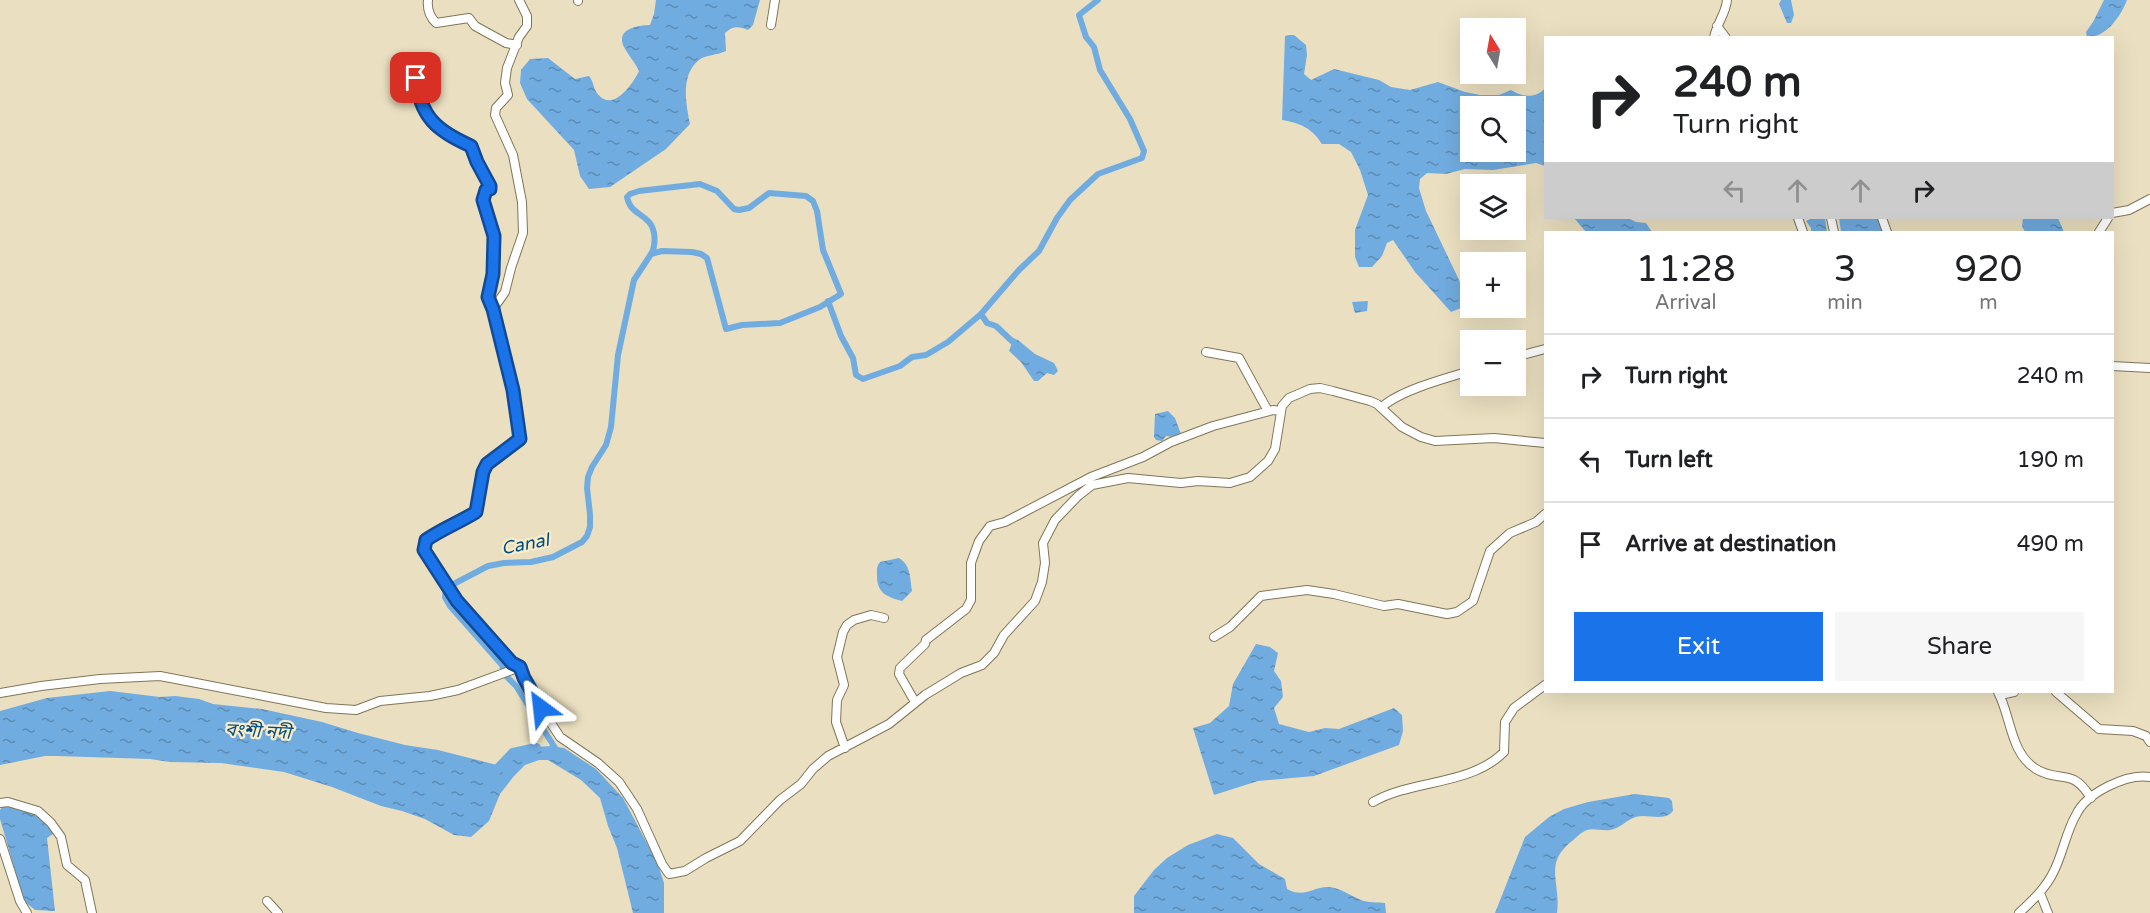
<!DOCTYPE html>
<meta charset="utf-8">
<style>
:root{--surface:#fff;--page:#f6f6f6;--text:#202124;--muted:#757577;--line:#e0e0e0;--accent:#1a73e8}
body{margin:0;font-family:"Varela Round","Noto Sans Bengali",sans-serif;background:var(--page);color:var(--text);height:100vh;display:flex;flex-direction:column;font-size:22px;white-space:nowrap}
*{box-sizing:border-box;margin:0}
p{font-size:20px;color:var(--muted)}
.icon{flex:none;width:33px;height:33px;fill:none;stroke:currentColor;stroke-width:2;stroke-linecap:round;stroke-linejoin:round}
.map{position:relative;flex:1;overflow:hidden}
.panel{position:absolute;left:1544px;top:231px;width:570px;height:462px;display:flex;flex-direction:column;background:var(--surface);border-radius:0px;box-shadow:0 6px 24px #0002}
.panel>*{flex:none}
.top-card{position:absolute;left:1544px;top:36px;width:570px;height:183px;border-radius:0px;box-shadow:0 6px 24px #0002;background:#fff;color:var(--text);overflow:hidden}
.needle{width:39px;rotate:349deg}
.buttons{position:absolute;left:1460px;top:18px;display:grid;gap:12px}
.buttons a{display:grid;place-items:center;width:66px;height:66px;border-radius:0px;background:var(--surface);box-shadow:0 6px 24px #0002;font-size:30px}
.pin{position:absolute;display:grid;place-items:center;width:51px;height:51px;color:#fff;margin:-26px;border-radius:12px;box-shadow:0 3px 9px #0006}
.me{position:absolute;width:66px;margin:-33px;rotate:330deg;stroke-linejoin:round;filter:drop-shadow(0 0 4px #0008)}
.turn{display:flex;align-items:center;gap:21px;height:126px;padding:0 30px;font-size:27px}
.turn .icon{width:78px;height:78px;stroke-width:2.5}
.turn b{display:block;font-size:42px;line-height:51px}
.lanes{display:flex;align-items:center;height:57px;padding:0 30px;background:#0003;justify-content:center;gap:30px;direction:ltr}
.lanes .off{opacity:.35}
.eta{display:flex;justify-content:space-evenly;align-items:center;height:102px;text-align:center}
.eta b{font-size:36px;font-weight:600;line-height:42px}
.primary-button{display:flex;gap:12px;margin-top:auto;padding:12px 30px}
.primary-button a{flex:1;height:69px;border-radius:0px;background:var(--accent);color:#fff;font-size:24px;font-weight:600;line-height:69px;text-align:center}
.primary-button a+a{background:var(--page);color:var(--text)}
ul{padding:0;list-style:none}
li{display:flex;align-items:center;gap:18px;height:84px;padding:0 30px;border-top:2px solid var(--line)}
li div{flex:1}
li b{display:block;font-size:22px}
li em{font-style:normal}
.map>svg:first-child{display:block}
.water{fill:url(#water-ripples);fill-rule:evenodd}
.lines{fill:none;stroke-linecap:round;stroke-linejoin:round}
.canal{stroke:#71ace0;stroke-width:6}
.river{stroke:#71ace0;stroke-width:10}
.minor-casing{stroke:#7f7659;stroke-width:10}
.minor{stroke:#fff;stroke-width:8}
.route-casing{stroke:#114b97;stroke-width:15}
.route{stroke:#1a73e8;stroke-width:10}
.labels{text-anchor:middle;stroke-width:4.5;stroke-linejoin:round;paint-order:stroke}
.water-label{font-size:18px;font-style:italic;fill:#044c7c;stroke:#f7eccc}
</style>
<div class="map">
<svg width="2150" height="913" viewBox="0 0 2150 913">
<defs>
<pattern id="water-ripples" width="26" height="14" patternUnits="userSpaceOnUse" patternTransform="scale(1.5)"><rect width="26" height="14" fill="#71ace0"/><path d="M2 4q2-2 4 0t4 0M15 11q2-2 4 0t4 0" fill="none" stroke="#5c8bb4"/></pattern>
</defs>
<rect width="100%" height="100%" fill="#eadfc0"/>
<!-- water -->
<path class="water" d="M 656,0 L 760,0 L 753,25 L 748,30 C 738,26 733,26 725,33 L 726,51 C 718,55 705,55 699,60 C 680,75 686,104 690,124 L 666,149 L 610,187 L 589,189 L 580,176 L 574,150 L 527,99 L 520,83 L 521,70 L 530,59 L 548,58 L 575,79 L 589,76 C 594,82 593,88 597,93 C 612,114 633,84 639,71 C 635,62 628,55 624,47 C 615,29 638,25 650,25 L 654,14 Z
M 1781,0 L 1791,0 L 1794,15 L 1791,23 L 1787,23 L 1779,4 Z
M 2104,0 L 2127,0 C 2121,16 2106,38 2087,37 L 2086,32 L 2093,22 Z
M 1289,35 L 1294,35 L 1306,45 L 1307,55 L 1304,74 L 1311,80 L 1334,69 L 1379,80 L 1391,87 L 1410,90 L 1438,82 L 1465,92 L 1480,95 L 1499,95 L 1511,90 C 1522,97 1536,99 1545,88 L 1545,166 L 1536,163 L 1493,170 L 1465,169 L 1446,174 L 1427,173 L 1420,179 L 1419,188 L 1426,211 L 1460,282 L 1470,294 L 1466,306 L 1451,312 L 1415,272 L 1393,240 L 1387,243 L 1382,256 L 1372,267 L 1359,267 L 1355,257 L 1355,230 L 1368,195 L 1360,170 L 1351,152 L 1339,144 L 1322,144 C 1312,128 1300,123 1282,120 L 1285,36 ZM 1470,106 L 1515,106 L 1515,152 L 1470,152 Z
M 1574,218 L 1628,218 L 1636,222 L 1646,223 L 1652,232 L 1586,232 Z
M 1812,218 L 1825,218 L 1827,232 L 1811,232 L 1811,228 L 1806,221 Z
M 1839,218 L 1878,218 L 1883,232 L 1841,232 Z
M 2023,218 L 2058,218 L 2064,232 L 2025,232 L 2022,226 Z
M 1368,301 L 1367,311 L 1355,313 L 1352,302 Z
M 1010,337 L 1018,340 L 1035,354 L 1054,363 L 1058,371 L 1054,375 L 1047,373 L 1038,381 L 1034,381 L 1021,362 L 1009,351 L 1012,343 Z
M 1168,411 L 1175,418 L 1181,434 L 1173,437 L 1166,436 L 1162,441 L 1156,440 L 1154,437 L 1155,414 Z
M 899,558 C 911,565 910,579 912,591 L 902,601 C 887,597 877,593 877,576 C 877,570 876,567 880,562 Z
M 1256,644 L 1270,647 L 1278,653 L 1274,671 L 1281,681 L 1283,697 L 1274,708 L 1279,724 L 1309,732 L 1325,728 L 1339,729 L 1394,708 L 1402,715 L 1403,731 L 1399,745 L 1314,776 L 1258,781 L 1214,795 L 1193,728 L 1210,723 L 1229,706 L 1233,684 Z
M 110,691 L 160,697 L 175,696 L 199,699 L 213,704 L 262,709 L 322,722 L 358,733 L 405,745 L 438,750 L 501,766 L 507,760 L 523,751 L 536,747 L 551,746 L 564,748 L 596,769 L 623,798 L 658,864 L 664,883 L 664,913 L 633,913 L 617,848 L 608,826 L 600,798 L 581,780 L 548,760 L 539,760 L 525,765 L 514,776 L 500,794 L 489,821 L 471,837 L 454,835 L 425,819 L 402,811 L 381,806 L 332,787 L 284,772 L 221,763 L 170,762 L 150,759 L 57,756 L 45,756 L 0,765 L 0,711 L 47,698 Z
M 1635,794 L 1669,798 L 1672,801 L 1673,811 C 1666,820 1653,816 1643,816 C 1628,816 1623,828 1610,830 C 1602,831 1593,828 1587,830 C 1581,832 1576,838 1572,841 C 1543,864 1561,881 1557,913 L 1495,913 L 1525,837 L 1549,817 L 1564,809 L 1588,802 Z
M 3,806 C 24,809 37,814 52,827 L 53,834 L 47,838 L 55,911 L 35,910 L 24,901 L 0,819 L 0,810 Z
M 1217,834 L 1233,838 L 1259,864 L 1285,879 L 1287,889 C 1305,899 1313,886 1329,887 C 1341,888 1351,896 1361,900 C 1368,903 1377,902 1385,903 L 1386,913 L 1134,913 L 1134,896 L 1154,870 L 1167,858 L 1188,845 Z"/>
<g class="lines">
<!-- canal -->
<path class="canal" d="M 828,301 L 841,336 L 853,358 L 856,375 L 863,379 L 900,366 L 912,357 L 926,355 L 948,342 L 981,314 L 1019,270 L 1039,251 L 1057,218 L 1070,200 L 1098,174 L 1142,158 L 1144,151 L 1130,119 L 1100,70 L 1094,47 L 1086,37 L 1079,15 L 1098,0
M 981,314 L 987,323 L 996,326 L 1014,343
M 557,751 L 516,686 L 505,675 L 502,665 L 450,606 L 445,597 L 446,588 L 488,566 L 504,563 L 531,562 L 553,557 L 582,542 L 587,536 L 590,527 L 590,514 L 587,488 L 588,477 L 592,467 L 606,445 L 611,427 L 618,355 L 634,280 L 651,254 L 662,251 L 692,252 L 701,254 L 707,258 L 726,329 L 742,325 L 780,323 L 820,307 L 841,294 L 823,250 L 817,211 L 813,201 L 806,196 L 769,193 L 749,208 L 739,210 L 734,209 L 717,191 L 700,184 L 639,191 L 630,194 L 627,197 C 630,212 640,212 649,222 C 656,230 656,246 651,254"/>
<!-- river -->
<path class="river" d="M 490,777 L 513,753 L 536,748"/>
<!-- minor casing -->
<g class="minor-casing">
<path id="minor" d="M 428,0 C 427,9 430,17 436,23 L 469,18 L 475,26 L 506,43 L 517,45
M 519,0 L 527,16 L 527,26 L 519,37 L 507,68 L 505,83 L 508,95 L 496,108 L 495,115 L 513,155 L 522,202 L 523,233 L 511,268 L 505,292 L 493,309 L 513,390 L 520,439 L 487,464 L 483,472 L 476,512 C 460,522 426,528 424,550 L 457,601 L 512,663 L 520,667 L 534,697 L 560,737 L 598,763 L 619,782 L 637,809 L 662,864 L 669,874 L 685,871 L 706,858 L 740,841 L 780,800 L 801,784 L 813,769 L 828,756 L 889,724 L 925,695 L 948,681 L 961,673 L 982,665 L 994,653 L 1004,635 L 1035,601 L 1042,582 L 1045,563 L 1043,543 L 1055,520 L 1078,496 L 1092,485 L 1128,478 L 1181,483 L 1198,481 L 1230,483 L 1250,477 L 1268,461 L 1275,449 L 1282,406 L 1289,398 L 1310,389 L 1320,388 L 1333,391 L 1370,401 L 1377,404 L 1402,427 L 1421,437 L 1435,441 L 1494,438 L 1545,443
M 578,0 L 578,1
M 771,25 L 775,0
M 1717,26 L 1726,38
M 1714,38 C 1716,24 1726,14 1727,0
M 415,76 L 419,98 L 426,115 L 441,130 L 471,146 L 490,186 L 490,189 L 486,190 L 483,200 L 493,236 L 493,274 L 488,297 L 493,309
M 2112,213 L 2129,210 L 2150,199
M 1798,218 L 1803,232
M 1831,218 L 1834,232
M 1882,218 L 1887,232
M 2099,232 L 2108,218
M 1206,352 L 1239,358 L 1268,411
M 1515,357 L 1545,349
M 2112,366 L 2150,368
M 1381,408 C 1398,391 1446,378 1470,371
M 1214,637 L 1230,627 L 1261,596 L 1307,590 L 1334,594 L 1384,606 L 1398,604 L 1447,614 L 1457,612 L 1473,601 L 1490,551 L 1510,533 L 1536,522 L 1545,514
M 1998,692 C 2011,716 2010,753 2036,769 C 2061,784 2071,766 2091,798
M 2056,692 L 2099,729 L 2133,731 L 2146,736 L 2150,742
M 0,693 L 41,686 L 100,679 L 160,676 L 326,708 L 356,710 L 380,701 L 430,696 L 458,690 L 520,667
M 2000,695 L 2014,692
M 915,702 L 899,674 L 900,668 L 925,644 L 926,640 L 966,609 L 971,600 L 971,563 L 979,541 L 990,526 L 1005,522 L 1091,477 L 1143,457 L 1171,442 L 1213,426 L 1273,410 L 1281,411
M 845,748 L 836,722 L 837,700 L 844,685 L 837,657 L 843,632 L 847,625 L 854,620 L 871,615 L 884,618
M 1373,802 C 1413,779 1470,786 1504,752 L 1505,722 L 1514,708 L 1545,685
M 0,803 L 8,802 L 38,811 L 51,823 L 61,837 L 67,865 L 85,880 L 92,913
M 0,839 L 20,901 L 27,913
M 2040,893 L 2048,913
M 267,901 L 278,913
M 2019,913 C 2032,901 2046,888 2054,871 C 2063,853 2066,832 2076,815 C 2086,793 2127,773 2150,777"/>
</g>
<!-- minor -->
<use href="#minor" class="minor"/>
</g>
<g class="lines">
<!-- route casing -->
<g class="route-casing">
<path id="route" d="M 416,78 C 420,117 437,131 471,146 L 477,162 L 490,186 L 490,189 L 486,190 L 483,200 L 494,236 L 493,274 L 488,297 L 493,309 L 513,390 L 520,439 L 487,464 L 483,472 L 476,512 C 460,522 442,529 426,540 L 424,550 L 457,601 L 512,663 L 520,667 L 524,678 L 541,708"/>
</g>
<!-- route -->
<use href="#route" class="route"/>
</g>
<g class="labels">
<!-- water labels -->
<g class="water-label">
<text transform="translate(525 544) rotate(-11)" y="6">Canal</text>
<text transform="translate(258 731) rotate(3)" y="6">বংশী নদী</text>
</g>
</g>
</svg>
<div class="buttons">
<a><svg class="needle" viewBox="-14 -14 28 28"><path d="M0-13l5 13h-10z" fill="#e53935"/><path d="M0 13l5-13h-10z" fill="#757577"/></svg></a>
<a><svg class="icon" aria-label="search" viewBox="0 0 24 24"><circle cx="10" cy="10" r="6"/><path d="M15 15l6 6"/></svg></a>
<a><svg class="icon" aria-label="layers" viewBox="0 0 24 24"><path d="M12 4l9 5-9 5-9-5zM3 14l9 5 9-5"/></svg></a>
<a>+</a>
<a>−</a>
</div>
<div class="pin" style="left:416px;top:78px;background:#d93025"><svg class="icon" aria-label="arrive" viewBox="0 0 24 24"><path d="M6 21V4h12l-3 4 3 4H6"/></svg></div>
<svg class="me" style="left:541px;top:708px" viewBox="-20 -20 40 40"><path d="M0-17L14 15 0 8-14 15z" fill="#1a73e8" stroke="#fff" stroke-width="4"/></svg>
<div class="top-card">
<div class="turn"><svg class="icon" aria-label="right" viewBox="0 0 24 24"><path d="M7 20v-9h11M14 6l5 5-5 5"/></svg><div><b>240 m</b>Turn right</div></div>
<div class="lanes"><svg class="icon off" aria-label="left" viewBox="0 0 24 24"><path d="M17 20v-9H6M10 6l-5 5 5 5"/></svg><svg class="icon off" aria-label="ahead" viewBox="0 0 24 24"><path d="M12 20V5M6 11l6-6 6 6"/></svg><svg class="icon off" aria-label="ahead" viewBox="0 0 24 24"><path d="M12 20V5M6 11l6-6 6 6"/></svg><svg class="icon" aria-label="right" viewBox="0 0 24 24"><path d="M7 20v-9h11M14 6l5 5-5 5"/></svg></div>
</div>
<section class="panel">
<div class="eta">
<div><b>11:28</b><p>Arrival</p></div>
<div><b>3</b><p>min</p></div>
<div><b>920</b><p>m</p></div>
</div>
<ul>
<li><svg class="icon" aria-label="right" viewBox="0 0 24 24"><path d="M7 20v-9h11M14 6l5 5-5 5"/></svg><div><b>Turn right</b></div><em>240 m</em></li>
<li><svg class="icon" aria-label="left" viewBox="0 0 24 24"><path d="M17 20v-9H6M10 6l-5 5 5 5"/></svg><div><b>Turn left</b></div><em>190 m</em></li>
<li><svg class="icon" aria-label="arrive" viewBox="0 0 24 24"><path d="M6 21V4h12l-3 4 3 4H6"/></svg><div><b>Arrive at destination</b></div><em>490 m</em></li>
</ul>
<div class="primary-button"><a>Exit</a><a>Share</a></div>
</section>
</div>
